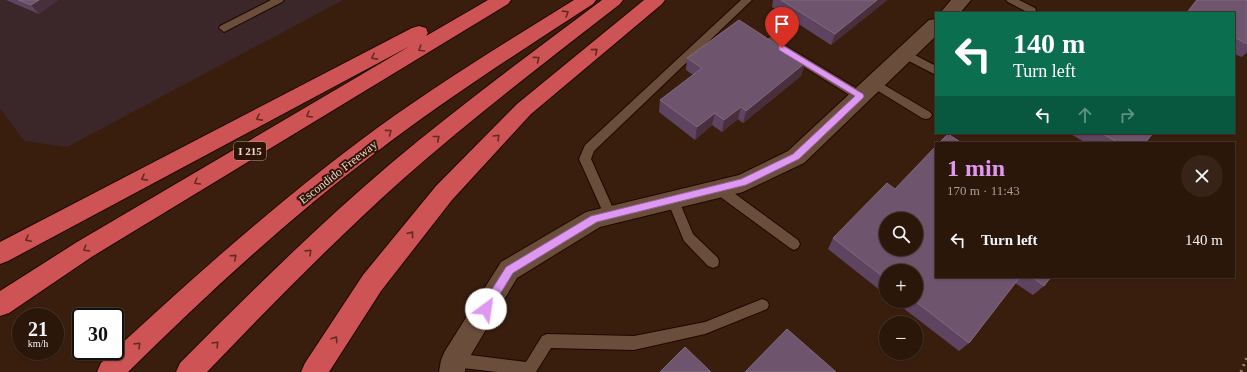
<!DOCTYPE html>
<meta charset="utf-8">
<style>
:root{--surface:#2b160a;--page:#372318;--text:#f1f3f6;--muted:#a69f9c;--line:#47352b;--accent:#de98f2}
body{margin:0;font-family:Georgia,serif;background:var(--page);color:var(--text);height:100vh;display:flex;flex-direction:column;font-size:15px;white-space:nowrap}
*{box-sizing:border-box;margin:0}
p{font-size:13px;color:var(--muted)}
.icon{flex:none;width:22px;height:22px;fill:none;stroke:currentColor;stroke-width:2;stroke-linecap:round;stroke-linejoin:round}
.map{position:relative;flex:1;overflow:hidden}
.drawer{position:absolute;left:935px;top:142px;width:300px;height:136px;display:flex;flex-direction:column;background:var(--surface);border-radius:0px;box-shadow:0 1px 3px #0004,0 0 0 1px var(--line)}
.drawer>*{flex:none}
.top-card{position:absolute;left:935px;top:12px;width:300px;height:122px;border-radius:0px;box-shadow:0 1px 3px #0004,0 0 0 1px var(--line);background:#0b6e4f;color:#fff;overflow:hidden}
.buttons{position:absolute;left:879px;top:212px;display:grid;gap:8px}
.buttons a{display:grid;place-items:center;width:44px;height:44px;border-radius:50%;background:var(--surface);box-shadow:0 1px 3px #0004,0 0 0 1px var(--line);font-size:20px}
.speed{position:absolute;left:12px;top:308px;display:flex;gap:8px;font-size:20px;font-weight:700;text-align:center}
.speed>*{display:grid;place-content:center;width:52px;height:52px;border-radius:50%;background:var(--surface);box-shadow:0 1px 3px #0004,0 0 0 1px var(--line);line-height:1}
.speed small{font-size:10px;font-weight:400}
.speed .limit{border:2px solid #111;border-radius:6px;background:#fff;color:#111}
.pin{position:absolute;display:grid;place-items:center;width:34px;height:34px;color:#fff;margin:-41px -17px;border-radius:50% 50% 50% 0;rotate:-45deg;box-shadow:0 0 4px #0007}
.pin .icon{rotate:45deg}
.me{position:absolute;width:44px;margin:-22px;rotate:31deg;stroke-linejoin:round;filter:drop-shadow(0 0 3px #0008)}
.turn{display:flex;align-items:center;gap:14px;height:84px;padding:0 12px;font-size:18px}
.turn .icon{width:52px;height:52px;stroke-width:2.5}
.turn b{display:block;font-size:28px;line-height:34px}
.lanes{display:flex;align-items:center;height:38px;padding:0 12px;background:#0003;justify-content:center;gap:20px;direction:ltr}
.lanes .off{opacity:.35}
.round{display:grid;place-items:center;flex:none;width:42px;height:42px;border-radius:21px;background:var(--page)}
.head{display:flex;align-items:center;justify-content:space-between;height:68px;padding:0 12px}
h1{font-size:24px;font-weight:800;line-height:30px;color:var(--accent)}
ul{padding:0;list-style:none}
li{display:flex;align-items:center;gap:12px;height:60px;padding:0 12px}
li div{flex:1}
li b{display:block;font-size:15px}
li em{font-style:normal}
.map>svg:first-child{display:block}
.commercial{fill:#3b2729}
.lines{fill:none;stroke-linecap:round;stroke-linejoin:round}
.lane-casing{stroke:#1f0700;stroke-width:2}
.street-casing{stroke:#1f0700;stroke-width:2}
.highway-casing{stroke:#1f0700;stroke-width:2}
.lane{fill:#6b4d3b;fill-rule:evenodd}
.street{fill:#6b4d3b;fill-rule:evenodd}
.highway{fill:#ce5355;fill-rule:evenodd}
.rail{stroke:#957f72;stroke-width:3;stroke-dasharray:2 4.5;stroke-linecap:butt}
.wall{fill:#5f4461}
.shaded-wall{fill:#492e3b}
.building{fill:#6e546d;stroke:#82697d;fill-rule:evenodd}
.oneway{stroke:#662a21}
.route{fill:#de98f2;stroke:#90639d}
.labels{text-anchor:middle;stroke-width:4;stroke-linejoin:round;paint-order:stroke}
.shield{fill:#2e1405;stroke:#b39f93;stroke-width:1}
.shield-label{font-size:11px;font-weight:bold;fill:#ecdad0}
.street-label{font-size:12px;fill:#ecdad0;stroke:#2e1405}
</style>
<div class="map">
<svg width="1247" height="372" viewBox="0 0 1247 372">
<rect width="100%" height="100%" fill="#391e0e"/>
<!-- commercial -->
<path class="commercial" d="M 0,0 L 343,0 L 67,147 L 24,141 L 0,108 Z"/>
<g class="lines">
<!-- lane casing -->
<g class="lane-casing">
<path id="lane" d="M 271,0 L 284,0 L 282,2 L 228,30 L 224,32 L 219,28 L 220,26 Z
M 741,0 L 752,0 L 594,151 L 591,159 L 616,215 L 614,219 L 610,220 L 606,219 L 579,159 L 585,145 Z
M 1006,0 L 1019,0 L 1035,8 L 1036,10 L 1035,12 L 1027,12 L 1008,2 Z
M 771,37 L 864,93 L 865,96 L 864,99 L 860,100 L 856,99 L 767,44 L 766,41 L 767,38 Z
M 905,50 L 936,66 L 936,75 L 901,57 L 900,54 L 901,51 Z
M 874,79 L 930,112 L 932,115 L 930,118 L 926,119 L 922,118 L 870,86 L 869,83 L 870,80 Z
M 719,184 L 723,185 L 798,240 L 800,244 L 798,248 L 794,250 L 790,248 L 715,193 L 713,189 L 715,185 Z
M 673,195 L 677,196 L 693,234 L 718,258 L 719,262 L 718,266 L 713,268 L 708,266 L 684,241 L 667,200 L 669,196 Z
M 762,299 L 767,301 L 769,305 L 767,309 L 705,334 L 634,350 L 551,348 L 536,372 L 497,372 L 454,367 L 449,365 L 447,360 L 449,355 L 454,353 L 526,362 L 542,336 L 547,334 L 634,336 L 705,322 Z"/>
</g>
<!-- street casing -->
<g class="street-casing">
<path id="street" d="M 951,0 L 971,0 L 960,13 L 940,13 Z
M 936,19 L 936,36 L 804,163 L 743,192 L 600,227 L 517,278 L 466,363 L 465,372 L 439,372 L 441,360 L 445,351 L 501,262 L 586,212 L 739,175 L 788,151 L 929,20 Z"/>
</g>
<!-- highway casing -->
<g class="highway-casing">
<path id="highway" d="M 488,0 L 511,0 L 508,4 L 93,256 L 9,313 L 0,316 L 0,291 L 77,242 L 410,46 L 8,261 L 0,264 L 0,242 L 412,28 L 419,26 L 426,28 L 428,33 L 426,36 Z
M 574,0 L 596,0 L 593,4 C 519,52 444,100 374,154 C 287,220 206,295 128,372 L 97,372 L 101,363 C 182,287 267,211 357,143 C 426,91 500,46 574,0 Z
M 602,0 L 623,0 L 620,4 C 547,61 473,117 403,179 C 335,240 270,306 207,372 L 176,372 L 180,363 C 248,295 316,227 389,165 C 458,107 530,54 602,0 Z
M 644,0 L 665,0 L 662,4 L 531,114 L 452,200 L 381,291 L 329,372 L 301,372 L 305,363 L 363,275 L 436,186 L 517,104 Z"/>
</g>
<!-- lane -->
<use href="#lane" class="lane"/>
<!-- street -->
<use href="#street" class="street"/>
<!-- highway -->
<use href="#highway" class="highway"/>
<!-- rail -->
<path class="rail" d="M 1241,372 L 1247,357"/>
</g>
<!-- wall -->
<path class="wall" d="M 6,0 L 58,0 L 39,14 Z
M 773,0 L 887,0 L 831,45 L 772,7 Z
M 1196,0 L 1247,0 L 1247,52 L 1242,57 L 1234,54 L 1234,13 L 1186,13 Z
M 687,58 L 805,63 L 801,76 L 743,123 L 738,119 L 722,132 L 712,125 L 695,140 L 659,112 L 660,100 L 693,75 L 686,70 Z
M 1069,133 L 1153,133 L 1145,143 L 1086,143 Z
M 833,238 L 936,277 L 1051,277 L 1044,286 L 1033,295 L 1015,283 L 969,343 L 959,351 L 894,301 L 916,301 L 886,271 L 886,295 L 828,249 Z"/>
<!-- shaded-wall -->
<path class="shaded-wall" d="M 39,0 L 58,0 L 39,14 L 31,5 Z
M 877,0 L 887,0 L 831,45 L 835,34 Z
M 805,63 L 801,76 L 743,123 L 746,111 Z
M 741,107 L 738,119 L 722,132 L 724,120 Z
M 715,113 L 712,125 L 695,140 L 697,127 Z"/>
<!-- building -->
<path class="building" d="M 18,0 L 39,0 L 31,5 Z
M 781,0 L 877,0 L 835,34 Z
M 1197,0 L 1247,0 L 1247,44 L 1234,37 L 1234,13 L 1187,13 Z
M 739,20 L 805,63 L 746,111 L 741,107 L 724,120 L 715,113 L 697,127 L 660,100 L 702,68 L 687,58 Z
M 1101,133 L 1153,133 L 1145,143 L 1119,143 Z
M 948,134 L 962,143 L 939,143 Z
M 936,146 L 936,277 L 1020,277 L 969,343 L 915,301 L 916,301 L 916,271 L 886,271 L 886,279 L 833,238 L 887,183 L 895,189 ZM 886,219 L 916,219 L 916,249 L 886,249 Z
M 1032,277 L 1051,277 L 1044,286 Z
M 787,329 L 836,372 L 745,372 Z
M 685,347 L 711,372 L 660,372 Z"/>
<!-- one-way arrows -->
<defs><path id="oneway-chevron" d="M-2-3.5L2.5 0L-2 3.5" fill="none" stroke-width="1.6" stroke-linecap="round" stroke-linejoin="round"/></defs>
<g class="oneway">
<use href="#oneway-chevron" transform="translate(566 13) rotate(-32)"/>
<use href="#oneway-chevron" transform="translate(421 49) rotate(149)"/>
<use href="#oneway-chevron" transform="translate(595 51) rotate(-40)"/>
<use href="#oneway-chevron" transform="translate(374 57) rotate(152)"/>
<use href="#oneway-chevron" transform="translate(537 59) rotate(-37)"/>
<use href="#oneway-chevron" transform="translate(309 115) rotate(149)"/>
<use href="#oneway-chevron" transform="translate(259 118) rotate(152)"/>
<use href="#oneway-chevron" transform="translate(389 132) rotate(-37)"/>
<use href="#oneway-chevron" transform="translate(497 137) rotate(-46)"/>
<use href="#oneway-chevron" transform="translate(437 138) rotate(-39)"/>
<use href="#oneway-chevron" transform="translate(144 178) rotate(152)"/>
<use href="#oneway-chevron" transform="translate(197 182) rotate(149)"/>
<use href="#oneway-chevron" transform="translate(411 234) rotate(-52)"/>
<use href="#oneway-chevron" transform="translate(28 239) rotate(153)"/>
<use href="#oneway-chevron" transform="translate(86 249) rotate(148)"/>
<use href="#oneway-chevron" transform="translate(309 252) rotate(-44)"/>
<use href="#oneway-chevron" transform="translate(234 257) rotate(-42)"/>
<use href="#oneway-chevron" transform="translate(335 339) rotate(-57)"/>
<use href="#oneway-chevron" transform="translate(216 344) rotate(-46)"/>
<use href="#oneway-chevron" transform="translate(138 345) rotate(-44)"/>
</g>
<!-- route -->
<path class="route" d="M 782,45 L 863,94 L 864,96 L 863,98 L 799,159 L 746,185 L 597,222 L 513,273 L 489,312 L 486,314 L 482,312 L 480,309 L 482,305 L 506,267 L 591,216 L 741,179 L 793,154 L 855,96 L 779,50 L 779,46 Z"/>
<g class="labels">
<!-- shield labels -->
<rect class="shield" x="234" y="142" width="32" height="18" rx="3"/>
<g class="shield-label">
<text x="250" y="155">I 215</text>
</g>
<!-- street labels -->
<g class="street-label">
<text transform="translate(338 172) rotate(-38)" y="4">Escondido Freeway</text>
</g>
</g>
</svg>
<div class="buttons">
<a><svg class="icon" aria-label="search" viewBox="0 0 24 24"><circle cx="10" cy="10" r="6"/><path d="M15 15l6 6"/></svg></a>
<a>+</a>
<a>−</a>
</div>
<div class="speed"><div>21<small>km/h</small></div><div class="limit">30</div></div>
<div class="pin" style="left:782px;top:48px;background:#d93025"><svg class="icon" aria-label="arrive" viewBox="0 0 24 24"><path d="M6 21V4h12l-3 4 3 4H6"/></svg></div>
<svg class="me" style="left:486px;top:309px" viewBox="-20 -20 40 40"><circle r="19" fill="#fff"/><path d="M0-13L10 11 0 6-10 11z" fill="#de98f2"/></svg>
<div class="top-card">
<div class="turn"><svg class="icon" aria-label="left" viewBox="0 0 24 24"><path d="M17 20v-9H6M10 6l-5 5 5 5"/></svg><div><b>140 m</b>Turn left</div></div>
<div class="lanes"><svg class="icon" aria-label="left" viewBox="0 0 24 24"><path d="M17 20v-9H6M10 6l-5 5 5 5"/></svg><svg class="icon off" aria-label="ahead" viewBox="0 0 24 24"><path d="M12 20V5M6 11l6-6 6 6"/></svg><svg class="icon off" aria-label="right" viewBox="0 0 24 24"><path d="M7 20v-9h11M14 6l5 5-5 5"/></svg></div>
</div>
<section class="drawer">
<div class="head"><div><h1>1 min</h1><p>170 m · 11:43</p></div><a class="round"><svg class="icon" aria-label="close" viewBox="0 0 24 24"><path d="M6 6l12 12M18 6L6 18"/></svg></a></div>
<ul>
<li><svg class="icon" aria-label="left" viewBox="0 0 24 24"><path d="M17 20v-9H6M10 6l-5 5 5 5"/></svg><div><b>Turn left</b></div><em>140 m</em></li>
</ul>
</section>
</div>
